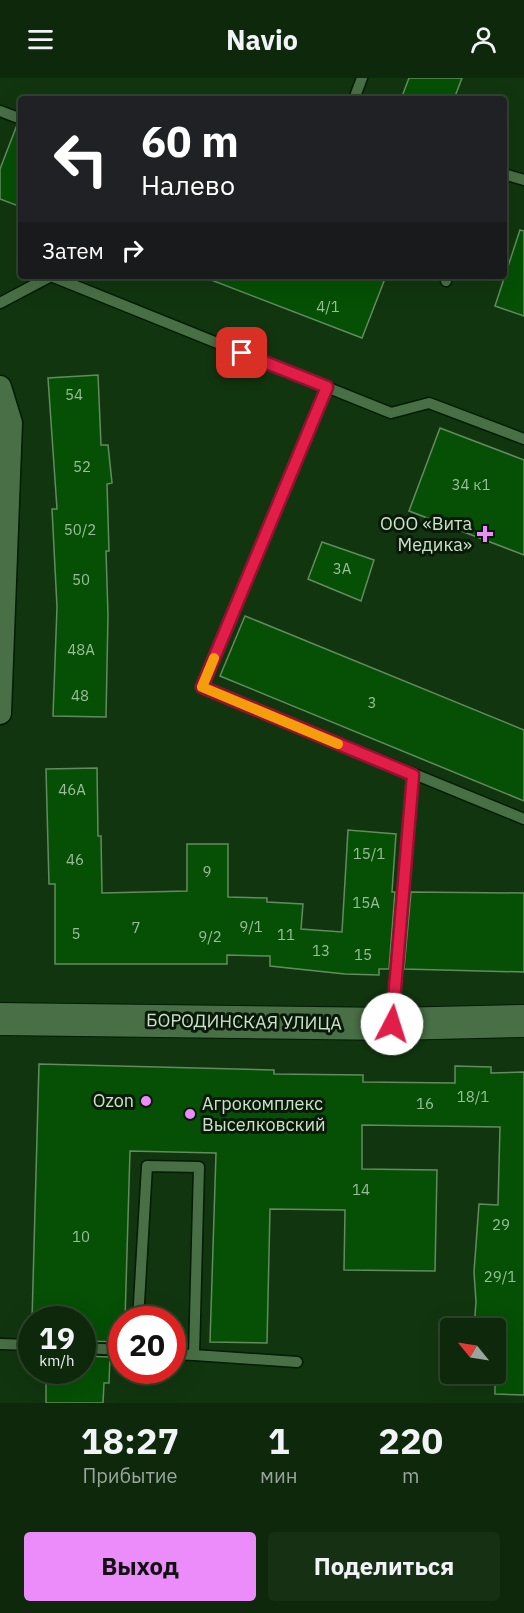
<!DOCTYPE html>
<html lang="ru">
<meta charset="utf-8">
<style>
:root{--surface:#0d280b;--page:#163014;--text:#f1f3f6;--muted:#9aa69d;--line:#2d442c;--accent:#ec8cfa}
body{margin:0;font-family:"IBM Plex Sans",sans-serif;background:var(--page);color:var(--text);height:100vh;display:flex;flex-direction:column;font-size:22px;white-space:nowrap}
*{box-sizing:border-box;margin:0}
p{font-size:20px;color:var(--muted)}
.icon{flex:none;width:33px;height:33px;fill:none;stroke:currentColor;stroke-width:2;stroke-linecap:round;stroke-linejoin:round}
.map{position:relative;height:1325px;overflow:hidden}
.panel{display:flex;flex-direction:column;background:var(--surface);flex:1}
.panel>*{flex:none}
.guide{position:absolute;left:18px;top:18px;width:489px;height:183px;border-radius:6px;box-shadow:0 6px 24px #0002,0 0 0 2px var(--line);background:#202124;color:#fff;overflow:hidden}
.needle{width:39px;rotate:300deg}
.fabs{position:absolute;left:440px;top:1240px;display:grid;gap:12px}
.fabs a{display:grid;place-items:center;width:66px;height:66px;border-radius:6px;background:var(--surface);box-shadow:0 6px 24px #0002,0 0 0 2px var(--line);font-size:30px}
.speed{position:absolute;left:18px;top:1228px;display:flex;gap:12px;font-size:30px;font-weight:700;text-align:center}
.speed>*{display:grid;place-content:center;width:78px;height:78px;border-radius:50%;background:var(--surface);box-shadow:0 6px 24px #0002,0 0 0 2px var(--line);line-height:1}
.speed small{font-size:15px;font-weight:400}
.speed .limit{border:9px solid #d22;background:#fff;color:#111}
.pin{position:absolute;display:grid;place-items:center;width:51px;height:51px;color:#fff;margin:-26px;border-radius:12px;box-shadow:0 3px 9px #0006}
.me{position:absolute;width:66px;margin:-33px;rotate:5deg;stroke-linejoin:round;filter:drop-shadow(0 0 4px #0008)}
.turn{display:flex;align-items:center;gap:21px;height:126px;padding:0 24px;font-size:27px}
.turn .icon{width:78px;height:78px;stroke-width:2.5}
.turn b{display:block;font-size:42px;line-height:51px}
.then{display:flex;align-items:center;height:57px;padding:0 24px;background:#0003;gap:12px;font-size:22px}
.eta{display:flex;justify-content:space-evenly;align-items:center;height:102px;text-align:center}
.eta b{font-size:36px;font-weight:700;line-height:42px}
.cta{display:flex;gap:12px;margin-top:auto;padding:12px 24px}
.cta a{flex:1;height:69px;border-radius:6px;background:var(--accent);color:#111;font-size:24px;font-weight:700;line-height:69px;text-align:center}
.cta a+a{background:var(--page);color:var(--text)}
header{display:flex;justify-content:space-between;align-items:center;height:78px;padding:0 24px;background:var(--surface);font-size:27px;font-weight:700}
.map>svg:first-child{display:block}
.building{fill:#055005;stroke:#648b60;stroke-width:1.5}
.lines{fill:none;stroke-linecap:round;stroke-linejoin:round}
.service-casing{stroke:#021c02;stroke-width:13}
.minor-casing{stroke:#021c02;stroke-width:25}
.secondary-casing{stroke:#021c02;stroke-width:34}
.service{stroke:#496f46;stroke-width:10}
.minor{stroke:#496f46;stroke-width:22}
.secondary{stroke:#496f46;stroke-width:32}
.route-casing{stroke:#92132f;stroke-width:15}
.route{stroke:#e11d48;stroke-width:10}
.slow{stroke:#f59e0b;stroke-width:10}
.poi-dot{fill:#ec8cfa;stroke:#0a1a09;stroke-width:2}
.labels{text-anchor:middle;stroke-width:6;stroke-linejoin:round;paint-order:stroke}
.number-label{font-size:15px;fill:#9bbe9a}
.poi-label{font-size:18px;fill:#cde2cb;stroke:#0a1a09;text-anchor:end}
.street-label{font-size:18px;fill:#cde2cb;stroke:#0a1a09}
</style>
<header><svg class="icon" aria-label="menu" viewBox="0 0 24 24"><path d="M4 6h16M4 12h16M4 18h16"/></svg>Navio<svg class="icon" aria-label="person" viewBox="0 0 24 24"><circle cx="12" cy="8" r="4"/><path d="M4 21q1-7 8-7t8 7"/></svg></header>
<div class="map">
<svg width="524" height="1325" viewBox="0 0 524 1325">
<rect width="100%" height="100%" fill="#11360f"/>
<!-- building -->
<path class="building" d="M 409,0 L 462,0 L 454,21 L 401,21 Z
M 17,47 L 21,48 L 21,129 L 0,121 L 0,91 Z
M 520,152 L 524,153 L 524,238 L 495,228 Z
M 206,198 L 386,198 L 362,260 L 206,200 Z
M 98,297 L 101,367 L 108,367 L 112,405 L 107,406 L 109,473 L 106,473 L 108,537 L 106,639 L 53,638 L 57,529 L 52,431 L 57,431 L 48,300 Z
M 440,350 L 524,382 L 524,477 L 409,433 Z
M 322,464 L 374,482 L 361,523 L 308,501 Z
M 245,538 L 524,652 L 524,723 L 220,598 Z
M 97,690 L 98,758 L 101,758 L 102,815 L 187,813 L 187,766 L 228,766 L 228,819 L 267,820 L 267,824 L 303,826 L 301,851 L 342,854 L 348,752 L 396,756 L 392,814 L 395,814 L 389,891 L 379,891 L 379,897 L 345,896 L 270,888 L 270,878 L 227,877 L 227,886 L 55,886 L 55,806 L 49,806 L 46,691 Z
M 411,814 L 524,815 L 524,894 L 404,891 Z
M 39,986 L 274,992 L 274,996 L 363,997 L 363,1004 L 455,1005 L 455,988 L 491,989 L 491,995 L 524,994 L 524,1317 L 495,1316 L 495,1251 L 474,1251 L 476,1224 L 474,1194 L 479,1126 L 498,1127 L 500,1049 L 362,1047 L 362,1091 L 437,1092 L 435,1193 L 344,1192 L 345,1132 L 270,1131 L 267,1265 L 210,1264 L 216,1075 L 130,1073 L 125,1242 L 122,1242 L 122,1264 L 82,1263 L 82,1242 L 32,1242 Z
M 82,1278 L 110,1279 L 109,1305 L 104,1305 L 103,1325 L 46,1325 L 46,1293 L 82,1293 Z"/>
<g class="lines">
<!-- service casing -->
<g class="service-casing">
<path id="service" d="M 354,21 L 362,0
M 0,33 L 21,41
M 504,96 L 524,102
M 446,203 L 447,198
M 0,225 L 51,198 L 391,335 L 429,325 L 524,361
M 326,309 L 202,609 L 524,741
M 392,942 L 413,697
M 138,1242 L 147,1088 L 199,1089 L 194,1277 L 297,1284
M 0,1266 L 32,1267
M 82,1270 L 122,1272
M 172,1276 L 194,1277"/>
</g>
<!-- minor casing -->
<g class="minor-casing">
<path id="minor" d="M 0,309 L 11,345 L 0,635"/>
</g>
<!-- secondary casing -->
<g class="secondary-casing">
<path id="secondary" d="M 0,941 L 392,946 L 524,943"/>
</g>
<!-- service -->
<use href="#service" class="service"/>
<!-- minor -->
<use href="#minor" class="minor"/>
<!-- secondary -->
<use href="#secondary" class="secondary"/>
</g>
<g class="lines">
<!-- route casing -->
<g class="route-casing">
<path id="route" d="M 242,275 L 327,309 L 202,609 L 413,697 L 392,946"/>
</g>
<!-- route -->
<use href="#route" class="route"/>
<!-- slow -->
<path class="slow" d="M 214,580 L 202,609 L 338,666"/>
</g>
<!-- markers -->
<g class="poi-dot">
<path d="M482 447h6v6h6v6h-6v6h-6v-6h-6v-6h6z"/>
<circle cx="146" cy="1023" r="6"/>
<circle cx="190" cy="1036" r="6"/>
</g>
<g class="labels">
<!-- number labels -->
<g class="number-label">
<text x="328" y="234">4/1</text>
<text x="74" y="322">54</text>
<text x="82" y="394">52</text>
<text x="471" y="412">34 к1</text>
<text x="80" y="457">50/2</text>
<text x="342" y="496">3А</text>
<text x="81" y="507">50</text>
<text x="81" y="577">48А</text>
<text x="80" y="623">48</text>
<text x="372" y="630">3</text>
<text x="72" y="717">46А</text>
<text x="369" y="781">15/1</text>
<text x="75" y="787">46</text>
<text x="207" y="799">9</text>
<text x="366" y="830">15А</text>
<text x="251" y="854">9/1</text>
<text x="136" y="855">7</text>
<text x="76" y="861">5</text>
<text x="286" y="862">11</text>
<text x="210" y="864">9/2</text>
<text x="321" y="878">13</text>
<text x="363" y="882">15</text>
<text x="473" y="1024">18/1</text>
<text x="425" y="1031">16</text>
<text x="361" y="1117">14</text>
<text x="501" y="1152">29</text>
<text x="81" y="1164">10</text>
<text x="500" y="1204">29/1</text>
</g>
<!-- poi labels -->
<g class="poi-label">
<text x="472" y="452">ООО «Вита<tspan x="472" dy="21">Медика»</tspan></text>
<text x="134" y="1029">Ozon</text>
<text x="202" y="1032" text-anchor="start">Агрокомплекс<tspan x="202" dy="21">Выселковский</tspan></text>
</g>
<!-- street labels -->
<g class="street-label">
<text transform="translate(244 944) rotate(1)" y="6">БОРОДИНСКАЯ УЛИЦА</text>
</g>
</g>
</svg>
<div class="fabs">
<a><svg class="needle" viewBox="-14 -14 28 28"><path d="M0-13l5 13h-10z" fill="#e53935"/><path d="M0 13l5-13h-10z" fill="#9aa69d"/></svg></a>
</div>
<div class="speed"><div>19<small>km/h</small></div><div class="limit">20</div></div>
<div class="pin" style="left:242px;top:275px;background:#d93025"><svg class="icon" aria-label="arrive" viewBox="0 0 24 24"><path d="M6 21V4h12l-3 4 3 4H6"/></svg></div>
<svg class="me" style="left:392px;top:946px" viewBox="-20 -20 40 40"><circle r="19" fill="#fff"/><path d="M0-13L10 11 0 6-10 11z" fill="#e11d48"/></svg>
<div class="guide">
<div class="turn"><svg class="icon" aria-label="left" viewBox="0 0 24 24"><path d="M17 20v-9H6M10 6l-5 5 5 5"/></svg><div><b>60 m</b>Налево</div></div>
<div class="then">Затем<svg class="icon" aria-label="right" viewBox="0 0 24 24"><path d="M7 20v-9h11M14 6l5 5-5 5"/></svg></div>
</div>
</div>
<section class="panel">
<div class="eta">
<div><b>18:27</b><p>Прибытие</p></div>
<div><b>1</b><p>мин</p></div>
<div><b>220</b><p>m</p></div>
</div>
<div class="cta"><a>Выход</a><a>Поделиться</a></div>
</section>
